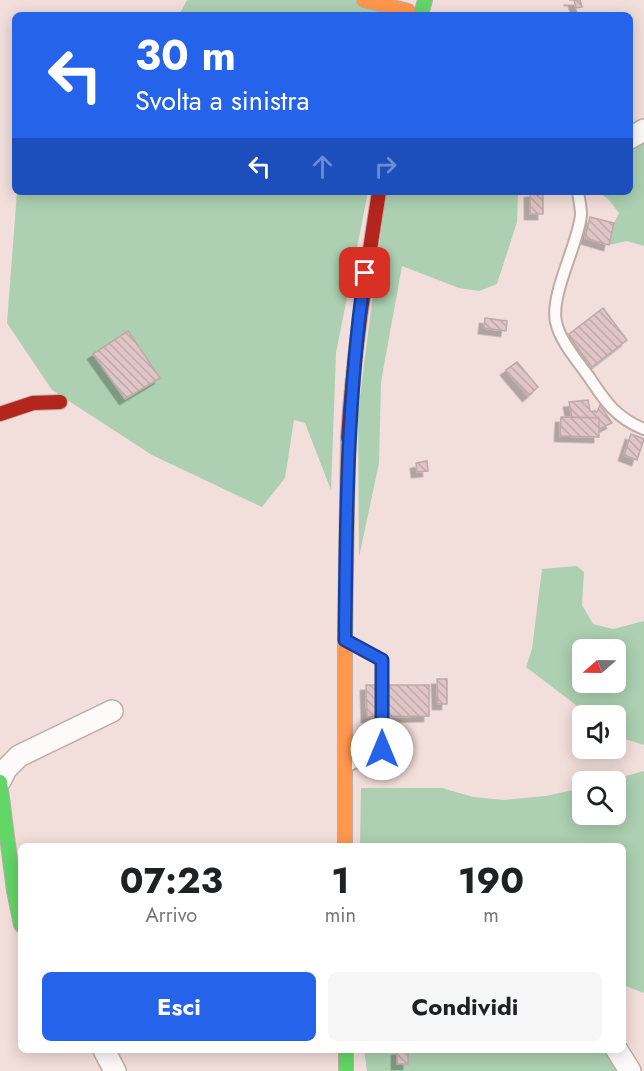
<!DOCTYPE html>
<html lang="it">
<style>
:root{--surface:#fff;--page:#f6f6f6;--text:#202124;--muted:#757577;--accent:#2563eb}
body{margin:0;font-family:Jost,sans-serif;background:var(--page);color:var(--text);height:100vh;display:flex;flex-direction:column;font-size:22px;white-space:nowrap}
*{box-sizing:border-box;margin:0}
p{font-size:20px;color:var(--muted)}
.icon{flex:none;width:33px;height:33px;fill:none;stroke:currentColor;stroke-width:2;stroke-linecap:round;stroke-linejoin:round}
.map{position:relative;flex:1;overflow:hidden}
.sheet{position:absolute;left:18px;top:843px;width:608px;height:210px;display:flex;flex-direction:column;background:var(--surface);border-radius:9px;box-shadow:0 3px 15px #0003}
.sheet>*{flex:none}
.guide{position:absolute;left:12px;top:12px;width:621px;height:183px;border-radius:9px;box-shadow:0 3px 15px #0003;background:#2563eb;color:#fff;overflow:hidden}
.needle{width:39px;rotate:250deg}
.buttons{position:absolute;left:572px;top:639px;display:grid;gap:12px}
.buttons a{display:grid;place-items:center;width:54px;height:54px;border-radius:9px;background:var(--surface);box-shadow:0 3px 15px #0003;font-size:30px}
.pin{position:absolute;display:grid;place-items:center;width:51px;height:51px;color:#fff;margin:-26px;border-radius:12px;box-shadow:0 3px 9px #0006}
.me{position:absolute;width:66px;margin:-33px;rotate:0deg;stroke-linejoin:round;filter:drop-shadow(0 0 4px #0008)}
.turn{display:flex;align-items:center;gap:21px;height:126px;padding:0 24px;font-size:27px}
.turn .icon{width:78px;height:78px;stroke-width:2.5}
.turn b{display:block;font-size:42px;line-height:51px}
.lanes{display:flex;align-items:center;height:57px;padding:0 24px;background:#0003;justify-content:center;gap:30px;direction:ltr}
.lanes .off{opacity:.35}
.eta{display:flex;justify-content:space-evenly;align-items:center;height:102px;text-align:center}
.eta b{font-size:36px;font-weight:700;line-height:42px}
.button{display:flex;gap:12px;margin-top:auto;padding:12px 24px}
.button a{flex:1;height:69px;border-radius:9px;background:var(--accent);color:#fff;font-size:24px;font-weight:700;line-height:69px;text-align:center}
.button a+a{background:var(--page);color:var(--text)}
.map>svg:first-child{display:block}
.green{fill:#acd0b1;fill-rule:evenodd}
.building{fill:url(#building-back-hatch);stroke:#beaaa9;stroke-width:1.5;filter:url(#shadow)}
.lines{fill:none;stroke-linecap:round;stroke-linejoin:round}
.lane-casing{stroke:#bfaba7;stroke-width:14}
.street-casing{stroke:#bfaba7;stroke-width:24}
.fast-casing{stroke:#bfaba7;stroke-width:16}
.slow-casing{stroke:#bfaba7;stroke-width:16}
.jam-casing{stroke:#bfaba7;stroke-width:16}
.lane{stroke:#fdfaf9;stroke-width:10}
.street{stroke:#fdfaf9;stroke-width:21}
.fast{stroke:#63d668;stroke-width:14}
.slow{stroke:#ff974d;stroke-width:14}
.jam{stroke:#b3261e;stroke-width:14}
.route-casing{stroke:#184099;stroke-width:15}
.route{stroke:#2563eb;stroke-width:10}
</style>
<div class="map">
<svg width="644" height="1071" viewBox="0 0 644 1071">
<defs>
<pattern id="building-back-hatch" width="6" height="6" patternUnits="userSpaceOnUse" patternTransform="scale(1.5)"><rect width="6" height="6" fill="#e0c5c5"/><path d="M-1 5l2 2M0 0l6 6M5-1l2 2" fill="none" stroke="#c1a9a9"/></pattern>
<filter id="shadow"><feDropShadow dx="-5.5" dy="5.5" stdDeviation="0" flood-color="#0004"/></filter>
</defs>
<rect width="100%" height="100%" fill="#f2deda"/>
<!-- green -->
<path class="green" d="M 187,0 L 391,0 L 404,15 L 179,15 Z
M 644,138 L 644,246 L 627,241 L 609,245 L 614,223 L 619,213 L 609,200 L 599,192 L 630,192 L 630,147 Z
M 17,192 L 368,192 L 336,353 L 331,490 L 305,423 L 294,420 L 285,478 L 262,507 L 152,455 L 52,390 L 7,323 Z
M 386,192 L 518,192 L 517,222 L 497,284 L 479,291 L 459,288 L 402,266 L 381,382 L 379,463 L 359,557 L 358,412 Z
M 577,566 L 584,572 L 582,605 L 593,624 L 613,629 L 644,621 L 644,745 L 615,736 L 615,716 L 589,715 L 526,667 L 532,649 L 542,569 ZM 582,650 L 615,650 L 615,682 L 582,682 Z
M 644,771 L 644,993 L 623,985 L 622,846 L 360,846 L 361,788 L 442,788 L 473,797 L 504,800 L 546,796 L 582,788 L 582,814 L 615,814 L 615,782 L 608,781 Z
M 364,1050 L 610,1050 L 621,1071 L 367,1071 Z"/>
<!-- building -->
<path class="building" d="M 569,0 L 580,0 L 582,7 L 576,8 L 574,0 Z
M 530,192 L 543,192 L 543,214 L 530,214 Z
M 590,217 L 614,223 L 609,245 L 585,238 Z
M 603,308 L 627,340 L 592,367 L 568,335 Z
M 485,318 L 507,321 L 506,331 L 484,328 Z
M 128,331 L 160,378 L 125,399 L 93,354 Z
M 517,362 L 538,387 L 528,396 L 506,370 Z
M 588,400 L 590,411 L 597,412 L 600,405 L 612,423 L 599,429 L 599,418 L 572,417 L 569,402 Z
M 561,417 L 599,418 L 599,437 L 560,436 Z
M 631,434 L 644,439 L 637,460 L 624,455 Z
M 427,461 L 428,471 L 417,472 L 416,463 Z
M 437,679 L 447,679 L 447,704 L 438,704 Z
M 366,685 L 429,685 L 429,716 L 367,717 Z
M 397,1050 L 408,1050 L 408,1064 L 397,1064 Z"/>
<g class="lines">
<!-- lane casing -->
<g class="lane-casing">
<path id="lane" d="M 578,192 C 579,199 581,207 581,215 C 578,245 550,294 556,322 C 560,341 577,360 589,377 C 605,401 616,418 644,429
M 348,766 L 382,749 L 382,660 L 349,642"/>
</g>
<!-- street casing -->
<g class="street-casing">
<path id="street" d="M 630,138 L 644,130
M 0,781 L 6,769 L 19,756 L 112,711
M 104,1050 L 115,1071
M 617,1050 L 630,1071"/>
</g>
<!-- fast casing -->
<g class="fast-casing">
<path id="fast" d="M 421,15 L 425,0
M 0,782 L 14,891 L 21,925
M 346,1050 L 346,1071"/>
</g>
<!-- slow casing -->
<g class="slow-casing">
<path id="slow" d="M 364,0 L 408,11
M 345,846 L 345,640 L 348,438"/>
</g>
<!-- jam casing -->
<g class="jam-casing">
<path id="jam" d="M 0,414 L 33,403 L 60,402
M 348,438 C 353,355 366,274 379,192"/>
</g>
<!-- lane -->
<use href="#lane" class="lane"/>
<!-- street -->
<use href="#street" class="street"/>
<!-- fast -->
<use href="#fast" class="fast"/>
<!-- slow -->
<use href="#slow" class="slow"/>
<!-- jam -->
<use href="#jam" class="jam"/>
</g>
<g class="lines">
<!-- route casing -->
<g class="route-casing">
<path id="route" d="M 365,273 C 347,396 346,517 345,640 L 382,660 L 382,749"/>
</g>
<!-- route -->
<use href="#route" class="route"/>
</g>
</svg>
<div class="buttons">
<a><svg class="needle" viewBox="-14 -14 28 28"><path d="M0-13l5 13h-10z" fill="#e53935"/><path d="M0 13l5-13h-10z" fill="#757577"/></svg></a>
<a><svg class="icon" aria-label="sound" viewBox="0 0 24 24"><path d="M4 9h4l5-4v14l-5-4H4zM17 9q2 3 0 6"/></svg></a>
<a><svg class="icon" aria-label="search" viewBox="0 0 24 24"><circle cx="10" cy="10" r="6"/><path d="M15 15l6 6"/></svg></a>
</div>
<div class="pin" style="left:365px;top:273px;background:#d93025"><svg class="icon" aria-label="arrive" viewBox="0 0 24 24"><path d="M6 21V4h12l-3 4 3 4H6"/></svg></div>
<svg class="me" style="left:382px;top:749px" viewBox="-20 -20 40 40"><circle r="19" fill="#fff"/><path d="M0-13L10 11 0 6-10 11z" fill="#2563eb"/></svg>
<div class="guide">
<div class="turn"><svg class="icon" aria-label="left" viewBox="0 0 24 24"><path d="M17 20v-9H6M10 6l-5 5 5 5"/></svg><div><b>30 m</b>Svolta a sinistra</div></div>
<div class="lanes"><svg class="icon" aria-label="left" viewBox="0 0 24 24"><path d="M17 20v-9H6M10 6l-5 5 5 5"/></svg><svg class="icon off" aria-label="ahead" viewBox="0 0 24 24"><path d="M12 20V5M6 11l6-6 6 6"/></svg><svg class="icon off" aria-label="right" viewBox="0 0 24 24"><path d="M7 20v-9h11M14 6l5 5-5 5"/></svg></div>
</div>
<section class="sheet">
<div class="eta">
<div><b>07:23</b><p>Arrivo</p></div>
<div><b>1</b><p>min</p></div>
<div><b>190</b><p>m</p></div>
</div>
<div class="button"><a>Esci</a><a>Condividi</a></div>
</section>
</div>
